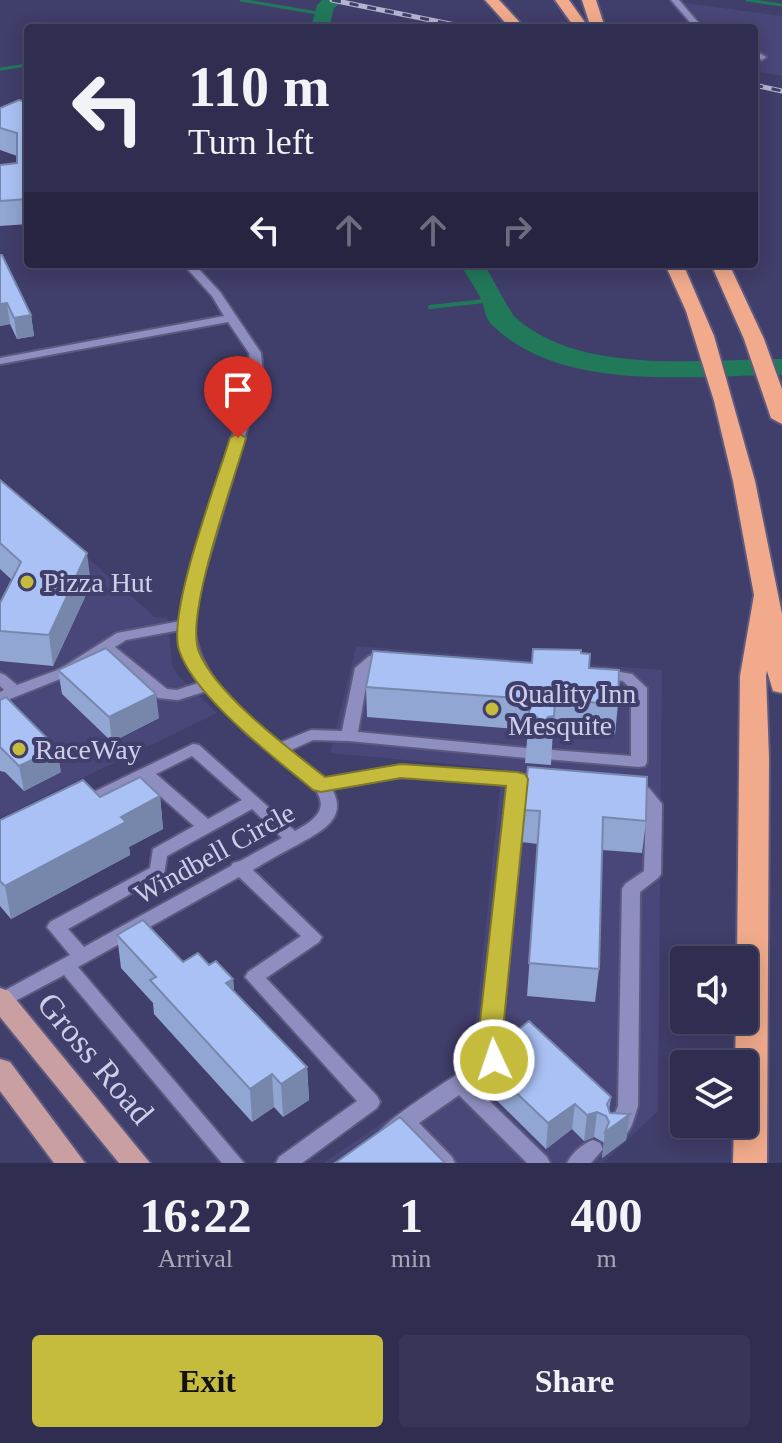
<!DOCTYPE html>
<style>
:root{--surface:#302e50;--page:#383657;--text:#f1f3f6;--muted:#a8a8b7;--line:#4b4a67;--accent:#c5bc3d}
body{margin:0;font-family:Georgia,serif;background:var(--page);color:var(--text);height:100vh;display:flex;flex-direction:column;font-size:30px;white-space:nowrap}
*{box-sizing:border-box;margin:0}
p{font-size:26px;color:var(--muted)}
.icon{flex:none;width:44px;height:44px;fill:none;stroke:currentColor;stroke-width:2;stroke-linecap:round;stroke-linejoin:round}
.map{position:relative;height:1163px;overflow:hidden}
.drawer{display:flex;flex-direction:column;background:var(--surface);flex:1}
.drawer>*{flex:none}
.hud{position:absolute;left:24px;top:24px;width:734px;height:244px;border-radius:8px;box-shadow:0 4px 20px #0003,0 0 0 2px var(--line);background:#302e50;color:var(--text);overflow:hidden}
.controls{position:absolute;left:670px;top:946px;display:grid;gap:16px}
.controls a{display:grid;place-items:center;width:88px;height:88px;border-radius:8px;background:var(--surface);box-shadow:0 4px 20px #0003,0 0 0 2px var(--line);font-size:40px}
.pin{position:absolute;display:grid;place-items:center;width:68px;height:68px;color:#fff;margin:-82px -34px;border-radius:50% 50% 50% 0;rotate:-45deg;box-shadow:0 0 8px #0007}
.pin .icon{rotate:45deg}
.me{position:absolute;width:88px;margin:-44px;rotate:357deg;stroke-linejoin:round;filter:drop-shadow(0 0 6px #0008)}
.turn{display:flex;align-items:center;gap:28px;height:168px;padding:0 32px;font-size:36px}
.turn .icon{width:104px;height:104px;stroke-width:2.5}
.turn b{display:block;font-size:56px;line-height:68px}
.lanes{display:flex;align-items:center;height:76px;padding:0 32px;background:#0003;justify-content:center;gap:40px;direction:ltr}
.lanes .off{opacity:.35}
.eta{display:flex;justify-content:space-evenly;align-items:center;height:136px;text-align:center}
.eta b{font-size:48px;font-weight:700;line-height:56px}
.cta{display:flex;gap:16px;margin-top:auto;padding:16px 32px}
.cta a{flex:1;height:92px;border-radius:8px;background:var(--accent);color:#111;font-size:32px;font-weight:700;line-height:92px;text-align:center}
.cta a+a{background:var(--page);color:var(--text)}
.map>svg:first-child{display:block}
.built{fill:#494679}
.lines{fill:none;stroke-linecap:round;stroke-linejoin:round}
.stream-far1{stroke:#21795a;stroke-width:3}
.stream{stroke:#21795a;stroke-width:4}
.river{fill:#21795a;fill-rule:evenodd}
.minor-casing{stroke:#5d5a80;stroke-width:4}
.major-casing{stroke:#5d5a80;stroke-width:4}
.highway-casing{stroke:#5d5a80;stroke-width:4}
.minor{fill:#8f8ec1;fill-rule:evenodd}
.major{fill:#ca9fa1;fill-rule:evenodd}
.highway{fill:#f1ab8c;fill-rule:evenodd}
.rail-casing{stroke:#b5b5d3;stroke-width:5}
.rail{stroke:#403e6a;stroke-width:3;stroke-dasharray:9;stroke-linecap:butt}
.wall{fill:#91a6d2}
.shaded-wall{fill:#7687ab}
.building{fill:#a9c1f4;stroke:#7687ab;stroke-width:2}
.route{fill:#c5bc3d;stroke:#807a28;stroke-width:2}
.poi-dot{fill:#c5bc3d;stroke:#403e6a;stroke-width:3}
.labels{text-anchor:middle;stroke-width:8;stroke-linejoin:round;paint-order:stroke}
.poi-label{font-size:28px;fill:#ceceea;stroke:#403e6a;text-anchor:start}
.street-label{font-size:28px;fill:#ceceea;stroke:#403e6a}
.near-street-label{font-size:34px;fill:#ceceea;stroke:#403e6a}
</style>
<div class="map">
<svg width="782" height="1163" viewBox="0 0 782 1163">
<rect width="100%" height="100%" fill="#403e6a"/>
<!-- built -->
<path class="built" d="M 685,3 L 782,16 L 782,76 L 759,72 L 761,68 L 754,61 L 754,28 L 707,28 Z
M 0,481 L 155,617 L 168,618 L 172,665 L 178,675 L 217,713 L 0,818 Z
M 356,646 L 662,670 L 658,1111 L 603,1163 L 323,1163 L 472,1062 L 502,769 L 330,753 Z"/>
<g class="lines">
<!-- stream-far1 -->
<path class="stream-far1" d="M 241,0 L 323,14
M 747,0 L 782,5
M 0,69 L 28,65"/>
<!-- stream -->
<path class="stream" d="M 430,307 L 494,300"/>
<!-- river -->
<path class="river" d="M 322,0 L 345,0 L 334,8 L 329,28 L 311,28 L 317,5 Z
M 460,264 L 484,264 C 490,274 510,312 515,317 C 580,376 699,359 782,359 L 782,375 C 692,375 561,394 491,324 C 485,318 485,309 482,301 C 476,288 467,276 460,264 Z"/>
<!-- minor casing -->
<g class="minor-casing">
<path id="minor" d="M 671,0 L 679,0 L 703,28 L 695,28 Z
M 754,50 L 766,57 L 762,60 L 754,56 Z
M 183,264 L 194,264 L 220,292 L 261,353 L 263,375 L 196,602 C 195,612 193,624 195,634 C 204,682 243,714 279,743 L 311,730 L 342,731 L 355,668 L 369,656 L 387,652 L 394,657 L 392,660 L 378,663 L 369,670 L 358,732 L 526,748 L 532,749 L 534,753 L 532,757 L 526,758 L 349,741 L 313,740 L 289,751 L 324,779 L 401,765 L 523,775 L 525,779 L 499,1040 L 504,1060 L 501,1066 L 473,1085 L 547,1157 L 550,1163 L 527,1163 L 459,1095 L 419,1123 L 452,1157 L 455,1163 L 432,1163 L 404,1133 L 390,1140 L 383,1138 L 380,1132 C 387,1118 466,1069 484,1057 L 481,1040 L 508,784 L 401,777 L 332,789 C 349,819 320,832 297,845 C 282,853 267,861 253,870 L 322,937 L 319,942 L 266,978 L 377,1096 L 380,1102 L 377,1108 L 302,1163 L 276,1163 L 279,1157 L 357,1101 L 245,977 L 248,972 L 301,936 L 239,877 L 78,967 L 244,1163 L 222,1163 L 64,975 L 0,1009 L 0,993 L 70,955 L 47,927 L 50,922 L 150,868 L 153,849 L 194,826 L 143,781 L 85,809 L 79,807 L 77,803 L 79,799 L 193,744 L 199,745 L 295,831 C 313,821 330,810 315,789 L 245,732 L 207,691 L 178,700 L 158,698 L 104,653 L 70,675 L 0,703 L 0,692 L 4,690 L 0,686 L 0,673 L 5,675 L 17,685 L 60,669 L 117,633 L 181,621 L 182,602 L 251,375 L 249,353 L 228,322 L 0,364 L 0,358 L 224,316 L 212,296 ZM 180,630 L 187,657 L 201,682 L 177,690 L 167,689 L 115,647 L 126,640 ZM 192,756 L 242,800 L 208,819 L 156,774 ZM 252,809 L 282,838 L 240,861 L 233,863 L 231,866 L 84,947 L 68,929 L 164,875 L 167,856 Z
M 603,669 L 632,674 L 647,688 L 647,762 L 645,766 L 639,767 L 546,759 L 544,755 L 546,751 L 552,750 L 631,756 L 631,689 L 623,681 L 598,677 L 596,674 L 598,671 Z
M 629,785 L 649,788 L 662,804 L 661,874 L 658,878 L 640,892 L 638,1106 C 633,1120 630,1144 610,1137 L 607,1131 L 618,1106 L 622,889 L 625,884 L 644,871 L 646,805 L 638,797 L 623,795 L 621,791 L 623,787 Z
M 593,1140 L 600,1143 L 603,1149 L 591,1163 L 567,1163 C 572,1153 582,1144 593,1140 Z"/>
</g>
<!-- major casing -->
<g class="major-casing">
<path id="major" d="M 0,988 L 9,991 L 150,1163 L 119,1163 L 0,1017 Z
M 0,1059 L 10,1062 L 85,1163 L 54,1163 L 0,1091 Z"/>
</g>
<!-- highway casing -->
<g class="highway-casing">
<path id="highway" d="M 485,0 L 499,0 L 525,28 L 510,28 Z
M 555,0 L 569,0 L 589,28 L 575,28 Z
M 582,0 L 596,0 L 605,28 L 591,28 Z
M 665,264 L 683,264 L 714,336 L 755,481 L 782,614 L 782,693 L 773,691 L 767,671 L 766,676 L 769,758 L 767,1163 L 733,1163 L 734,1124 L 744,1124 L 744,1064 L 735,1064 L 736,1020 L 744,1020 L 744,960 L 737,960 L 740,676 L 754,595 L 733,481 L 714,401 L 686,311 Z
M 711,264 L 729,264 L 764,339 L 782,389 L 782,424 L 771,418 L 744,339 Z"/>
</g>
<!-- minor -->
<use href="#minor" class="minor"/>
<!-- major -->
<use href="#major" class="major"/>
<!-- highway -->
<use href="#highway" class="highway"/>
<!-- rail casing -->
<g class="rail-casing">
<path id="rail" d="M 332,0 L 470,28
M 754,85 L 782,91"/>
</g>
<!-- rail -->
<use href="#rail" class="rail"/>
</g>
<!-- wall -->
<path class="wall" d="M 28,103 L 28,224 L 0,226 L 0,165 L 17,163 L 17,156 L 0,150 L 0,108 Z
M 0,255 L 31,315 L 34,336 L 17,339 L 10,324 L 0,326 Z
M 0,480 L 91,584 L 53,666 L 0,661 L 0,603 L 12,580 L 0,569 Z
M 581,653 L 589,668 L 618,704 L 615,735 L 553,730 L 551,765 L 525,763 L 528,730 L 367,717 L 366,687 L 532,663 Z
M 58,670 L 159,718 L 112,742 L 62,694 Z
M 0,700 L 61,772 L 24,791 L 5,772 L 0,771 Z
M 160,796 L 163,829 L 129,847 L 130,855 L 11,919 L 0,906 L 0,820 L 100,797 Z
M 523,810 L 646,821 L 642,853 L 602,850 L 599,969 L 595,1002 L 527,996 L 538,844 L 521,842 Z
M 117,935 L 183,962 L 209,965 L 233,979 L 234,991 L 307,1067 L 309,1100 L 283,1117 L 274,1107 L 252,1122 L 154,1014 L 153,1003 L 121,968 Z
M 481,1059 L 611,1097 L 609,1110 L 610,1113 L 630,1114 L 626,1140 L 602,1158 L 604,1144 L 603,1142 L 594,1137 L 584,1141 L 572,1129 L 546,1149 L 480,1084 Z"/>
<!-- shaded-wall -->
<path class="shaded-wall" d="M 7,303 L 10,324 L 0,326 L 0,304 Z
M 31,315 L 34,336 L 17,339 L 14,318 Z
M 87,553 L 91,584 L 53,666 L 49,635 Z
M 156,694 L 159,718 L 112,742 L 109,717 Z
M 554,716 L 552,747 L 553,734 L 543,733 L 543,723 L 548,717 Z
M 57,748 L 61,772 L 24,791 L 19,766 Z
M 160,796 L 163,829 L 129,847 L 130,855 L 11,919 L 5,886 L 121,817 Z
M 233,979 L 236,1012 L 226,983 Z
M 307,1067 L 309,1100 L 283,1117 L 281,1084 Z
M 272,1074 L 274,1107 L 252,1122 L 250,1089 Z
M 575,1104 L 572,1129 L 546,1149 L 548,1123 Z
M 597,1112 L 594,1137 L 584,1141 L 587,1115 Z
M 630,1114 L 626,1140 L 602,1158 L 605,1132 Z"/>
<!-- building -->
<path class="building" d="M 19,100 L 28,103 L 28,199 L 0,201 L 0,165 L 17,163 L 17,133 L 0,128 L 0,108 Z
M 0,255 L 2,255 L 31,315 L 14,318 L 7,303 L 0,304 Z
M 0,480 L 87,553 L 49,635 L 0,631 L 0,603 L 21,562 L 0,543 Z
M 106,648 L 156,694 L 109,717 L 58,670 Z
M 533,649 L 581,650 L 581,653 L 590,654 L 589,668 L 619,670 L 618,704 L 555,700 L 554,716 L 548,717 L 543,723 L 546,730 L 553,734 L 527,732 L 539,724 L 537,717 L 529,714 L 530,699 L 366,687 L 373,651 L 532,663 Z
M 6,697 L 57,748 L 19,766 L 0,747 L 0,700 Z
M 528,767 L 647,777 L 646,821 L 603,817 L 599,969 L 529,963 L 540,811 L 523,810 Z
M 140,777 L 160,796 L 121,817 L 126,822 L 5,886 L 0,881 L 0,820 L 83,780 L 100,797 Z
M 143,920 L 183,962 L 198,953 L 209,965 L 216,961 L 233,979 L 226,983 L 307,1067 L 281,1084 L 272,1074 L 250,1089 L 150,980 L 156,977 L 117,935 Z
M 529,1021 L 611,1097 L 607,1104 L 610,1113 L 630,1114 L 605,1132 L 609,1122 L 606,1116 L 597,1112 L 587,1115 L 575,1104 L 548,1123 L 481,1059 Z
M 400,1117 L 445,1163 L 335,1163 Z"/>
<!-- route -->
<path class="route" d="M 238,433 L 246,438 C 234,481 184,615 199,652 C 217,695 287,747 325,777 L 401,764 L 517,772 L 525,774 L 528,779 L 502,1040 L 507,1060 L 503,1067 L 494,1070 L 486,1067 L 478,1040 L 506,786 L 401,778 L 321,792 L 313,790 C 275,758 194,697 179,650 C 167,612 217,481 230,438 Z"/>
<!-- markers -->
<g class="poi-dot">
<circle cx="27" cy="582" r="8"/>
<circle cx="492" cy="709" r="8"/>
<circle cx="19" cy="749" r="8"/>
</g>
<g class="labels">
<!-- poi labels -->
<g class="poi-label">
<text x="43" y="592">Pizza Hut</text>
<text x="508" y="703">Quality Inn<tspan x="508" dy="32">Mesquite</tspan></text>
<text x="35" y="759">RaceWay</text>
</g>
<!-- street labels -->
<g class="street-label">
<text transform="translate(214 853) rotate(-29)" y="10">Windbell Circle</text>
</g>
<!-- near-street labels -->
<g class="near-street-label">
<text transform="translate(96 1058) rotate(50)" y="12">Gross Road</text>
</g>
</g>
</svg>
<div class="controls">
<a><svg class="icon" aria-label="sound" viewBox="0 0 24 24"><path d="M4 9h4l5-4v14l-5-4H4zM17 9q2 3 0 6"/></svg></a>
<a><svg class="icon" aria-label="layers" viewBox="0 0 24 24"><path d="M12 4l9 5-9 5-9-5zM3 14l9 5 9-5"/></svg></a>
</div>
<div class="pin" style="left:238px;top:438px;background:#d93025"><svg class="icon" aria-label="arrive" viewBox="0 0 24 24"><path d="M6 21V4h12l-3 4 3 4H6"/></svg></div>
<svg class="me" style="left:494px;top:1060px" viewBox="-20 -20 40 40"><circle r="17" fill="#c5bc3d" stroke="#fff" stroke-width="3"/><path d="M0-11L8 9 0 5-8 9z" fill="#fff"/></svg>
<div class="hud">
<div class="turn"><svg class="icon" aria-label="left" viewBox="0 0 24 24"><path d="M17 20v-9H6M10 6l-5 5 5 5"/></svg><div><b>110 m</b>Turn left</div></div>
<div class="lanes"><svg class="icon" aria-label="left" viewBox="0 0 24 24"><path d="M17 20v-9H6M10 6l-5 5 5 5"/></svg><svg class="icon off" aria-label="ahead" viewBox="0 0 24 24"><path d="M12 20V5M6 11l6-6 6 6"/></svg><svg class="icon off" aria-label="ahead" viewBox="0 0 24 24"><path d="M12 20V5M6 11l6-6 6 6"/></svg><svg class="icon off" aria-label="right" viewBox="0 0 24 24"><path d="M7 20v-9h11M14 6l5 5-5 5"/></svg></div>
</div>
</div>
<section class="drawer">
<div class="eta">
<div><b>16:22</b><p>Arrival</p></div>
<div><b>1</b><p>min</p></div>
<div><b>400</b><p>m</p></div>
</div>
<div class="cta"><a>Exit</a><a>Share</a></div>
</section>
